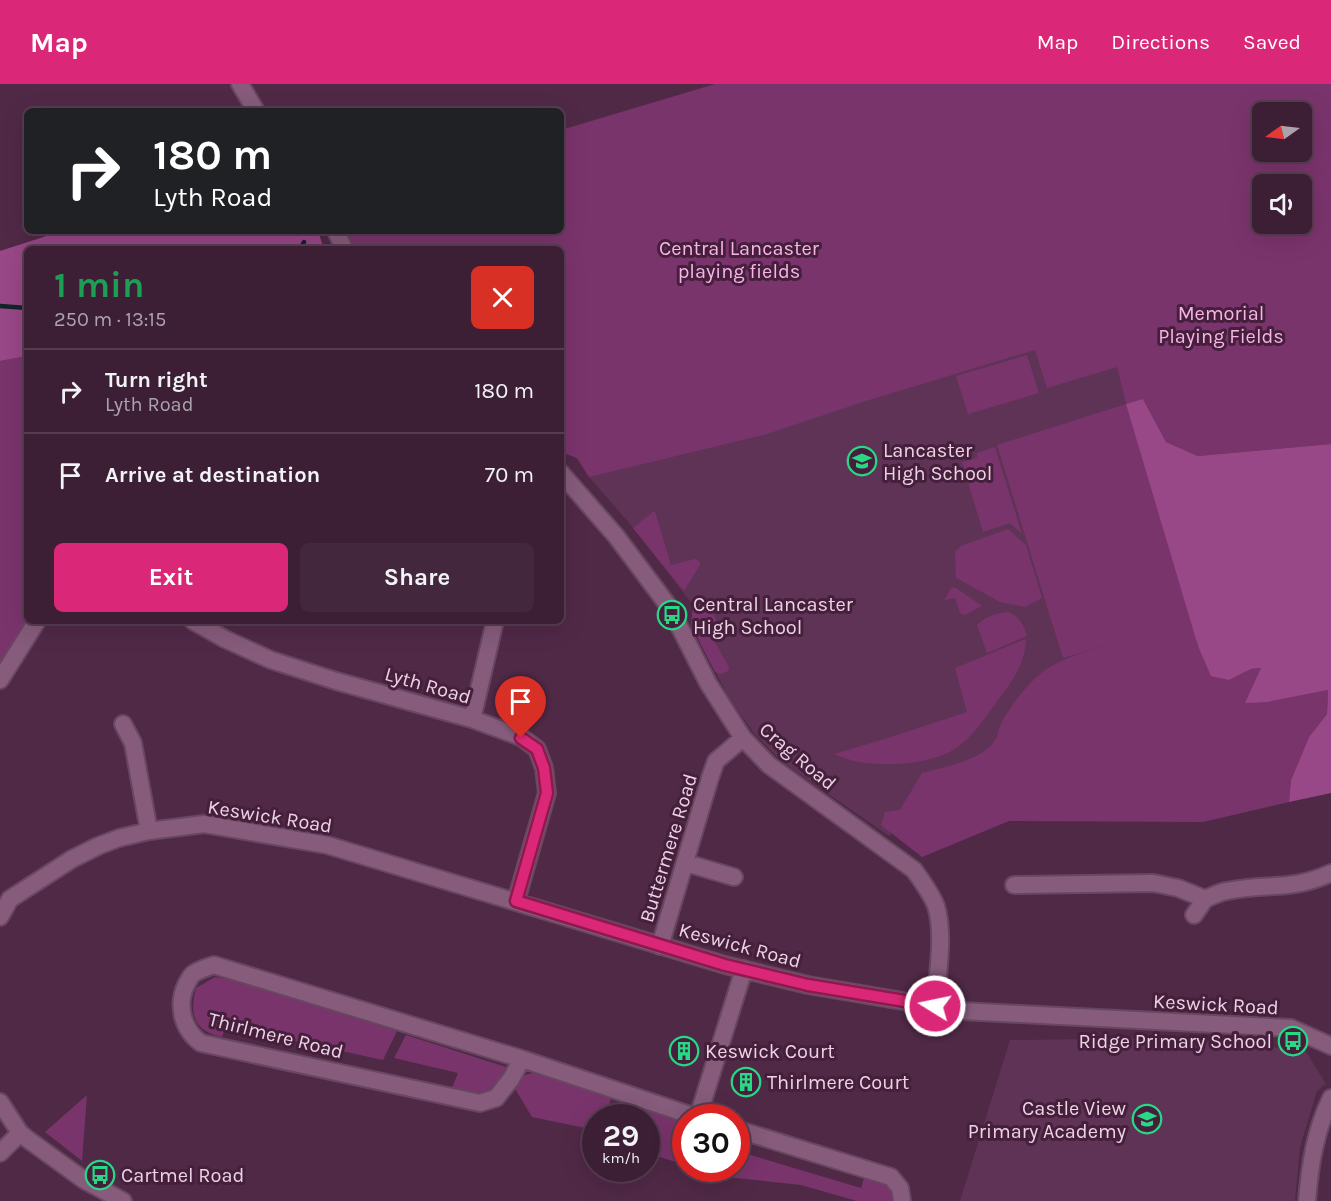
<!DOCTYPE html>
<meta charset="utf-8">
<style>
:root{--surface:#3c1f35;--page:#43273d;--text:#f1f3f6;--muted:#aca2ad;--line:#553d50;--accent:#db2777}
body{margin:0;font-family:Karla,sans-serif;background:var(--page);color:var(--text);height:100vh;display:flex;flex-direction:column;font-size:22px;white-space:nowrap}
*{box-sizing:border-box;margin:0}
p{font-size:20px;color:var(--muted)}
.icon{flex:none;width:33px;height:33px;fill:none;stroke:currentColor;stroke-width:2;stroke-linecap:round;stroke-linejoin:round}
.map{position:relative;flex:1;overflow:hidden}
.details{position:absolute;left:24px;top:162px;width:540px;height:378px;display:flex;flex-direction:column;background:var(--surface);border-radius:9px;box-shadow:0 6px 24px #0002,0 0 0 2px var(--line)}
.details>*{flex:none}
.banner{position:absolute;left:24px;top:24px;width:540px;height:126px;border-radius:9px;box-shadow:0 6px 24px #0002,0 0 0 2px var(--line);background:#202124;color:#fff;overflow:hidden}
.needle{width:39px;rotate:256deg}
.fabs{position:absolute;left:1252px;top:18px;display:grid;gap:12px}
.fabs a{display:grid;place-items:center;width:60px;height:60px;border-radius:9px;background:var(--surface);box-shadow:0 6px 24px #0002,0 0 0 2px var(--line);font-size:30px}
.speed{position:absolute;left:582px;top:1020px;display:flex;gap:12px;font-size:30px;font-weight:700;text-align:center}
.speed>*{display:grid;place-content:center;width:78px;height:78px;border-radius:50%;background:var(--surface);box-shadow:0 6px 24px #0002,0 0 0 2px var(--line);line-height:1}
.speed small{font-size:15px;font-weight:400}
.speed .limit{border:9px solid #d22;background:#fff;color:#111}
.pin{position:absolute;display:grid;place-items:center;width:51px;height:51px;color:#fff;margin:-62px -26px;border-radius:50% 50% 50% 0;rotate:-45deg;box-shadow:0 0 6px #0007}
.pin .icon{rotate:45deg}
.me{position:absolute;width:66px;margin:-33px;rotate:280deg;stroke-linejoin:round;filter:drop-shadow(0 0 4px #0008)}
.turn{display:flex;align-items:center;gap:21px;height:126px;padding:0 30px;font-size:27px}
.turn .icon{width:78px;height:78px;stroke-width:2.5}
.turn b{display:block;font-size:42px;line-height:51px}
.round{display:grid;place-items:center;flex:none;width:63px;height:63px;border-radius:9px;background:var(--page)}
.overview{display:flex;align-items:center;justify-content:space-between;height:102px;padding:0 30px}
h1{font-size:36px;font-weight:700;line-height:45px;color:#1e9e55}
.primary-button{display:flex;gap:12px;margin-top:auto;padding:12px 30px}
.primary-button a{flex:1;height:69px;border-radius:9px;background:var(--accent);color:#fff;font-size:24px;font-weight:700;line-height:69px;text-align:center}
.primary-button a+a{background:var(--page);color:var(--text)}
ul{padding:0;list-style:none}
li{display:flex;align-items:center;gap:18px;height:84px;padding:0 30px;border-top:2px solid var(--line)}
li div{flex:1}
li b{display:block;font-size:22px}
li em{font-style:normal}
header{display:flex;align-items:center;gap:36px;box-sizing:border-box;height:84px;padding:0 30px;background:var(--accent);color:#fff}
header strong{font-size:28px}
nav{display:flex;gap:33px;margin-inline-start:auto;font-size:21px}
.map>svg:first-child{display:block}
.built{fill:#5f3355}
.green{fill:#7a346c;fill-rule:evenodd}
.forest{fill:#984787}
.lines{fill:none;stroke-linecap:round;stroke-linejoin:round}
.stream{stroke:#12252a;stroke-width:4.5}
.minor-casing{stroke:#684760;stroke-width:20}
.minor{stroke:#865b7b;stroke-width:16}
.route-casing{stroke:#8e194d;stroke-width:15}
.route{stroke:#db2777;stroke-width:10}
.labels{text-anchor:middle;stroke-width:6;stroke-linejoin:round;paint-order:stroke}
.park-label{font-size:20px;fill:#f7b5e6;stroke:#451f3c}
.poi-label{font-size:20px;fill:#ecd3e4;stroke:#451f3c;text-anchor:start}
.street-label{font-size:20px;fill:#ecd3e4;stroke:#451f3c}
</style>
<header>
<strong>Map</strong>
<nav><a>Map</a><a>Directions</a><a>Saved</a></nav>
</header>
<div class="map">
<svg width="1331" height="1117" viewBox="0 0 1331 1117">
<rect width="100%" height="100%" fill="#502947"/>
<!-- built -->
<path class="built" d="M 561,147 L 1117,283 L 1126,320 L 1192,535 L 1033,658 L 889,752 L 781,677 L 754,649 L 730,616 L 691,541 L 693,521 L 630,440 L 589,393 L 577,374 L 561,368 Z
M 1165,954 L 1305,966 L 1326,1000 L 1317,1007 L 1300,1063 L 1295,1117 L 960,1117 L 1010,956 Z"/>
<!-- green -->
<path class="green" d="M 715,0 L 1331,0 L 1331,360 L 1198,372 L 1166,358 L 1143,315 L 1198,562 L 1229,596 L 1251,585 L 1261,584 L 1255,599 L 1268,618 L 1328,606 L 1327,630 L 1309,653 L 1291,696 L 1289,718 L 1203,738 L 1009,737 L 922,773 L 881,741 L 885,728 L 900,726 L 922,689 C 944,683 984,676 996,655 C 998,651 998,646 1000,642 C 1007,626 1026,602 1039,591 C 1063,571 1098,565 1128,555 L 1063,574 L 997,361 L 1126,320 L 1117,283 L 1047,304 L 1035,266 L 869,316 L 767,350 L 589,393 L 577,374 L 561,368 L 561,165 L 349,165 L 341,147 L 561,147 L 561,46 ZM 1263,28 L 1302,28 L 1302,68 L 1263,68 ZM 1263,100 L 1302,100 L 1302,140 L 1263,140 Z
M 1027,271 L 1039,309 L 968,330 L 956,292 Z
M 27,272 L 27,537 L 37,537 L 0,596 L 0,277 Z
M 995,363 L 1022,450 L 1010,439 L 983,448 L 962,378 L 977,374 L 977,369 Z
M 653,428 L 655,428 L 671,481 L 695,475 L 699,477 L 700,481 L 684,507 L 633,444 Z
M 1008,445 L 1026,461 L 1042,514 L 1025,523 L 1000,518 L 956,494 L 955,468 L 961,462 Z
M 952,503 L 956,504 L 982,522 L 965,531 L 960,529 L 955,514 L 944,516 Z
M 702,520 L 711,525 L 717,537 L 708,546 L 729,583 L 728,587 L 721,590 L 715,588 L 691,541 L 693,521 Z
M 1007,528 C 1020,532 1023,540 1027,552 L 987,569 L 977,541 C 986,532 995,530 1007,528 Z
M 1026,555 C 1025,579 1013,597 998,616 C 986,632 975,650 959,662 C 936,680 888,683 860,678 C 851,677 842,673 834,670 L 888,654 L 967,628 L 955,584 Z
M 215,893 L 228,895 L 397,947 L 383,976 L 226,942 L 222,953 C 194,947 189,931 196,904 Z
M 406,951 L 506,983 C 490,1017 485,1011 452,1004 L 458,989 L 394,974 Z
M 532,989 L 611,1013 L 608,1026 L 634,1033 L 596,1034 L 595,1046 L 532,1033 L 514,1003 C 519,996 522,991 532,989 Z
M 87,1011 L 82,1077 L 45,1048 Z
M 638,1021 L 685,1035 L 685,1062 L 682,1080 L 647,1069 L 646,1034 L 635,1034 Z
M 737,1067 L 861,1104 L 865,1091 C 880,1095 893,1099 894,1117 L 857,1117 L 801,1101 L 727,1093 L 698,1085 L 736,1084 Z"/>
<!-- forest -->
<path class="forest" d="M 62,147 L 318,147 L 324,165 L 27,165 L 27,272 L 0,277 L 0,167 Z
M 1143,315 L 1166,358 L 1198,372 L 1331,360 L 1331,709 L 1289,718 L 1291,696 L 1309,653 L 1327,630 L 1328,606 L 1268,618 L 1245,619 L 1261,584 L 1251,585 L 1229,596 L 1211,592 L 1198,562 L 1126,320 Z"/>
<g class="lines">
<!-- stream -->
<path class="stream" d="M 300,165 L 304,158
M 0,222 L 27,224"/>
<!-- minor casing -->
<g class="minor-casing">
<path id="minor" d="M 240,0 L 256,27
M 336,147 L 344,165
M 561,389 L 616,452 L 670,524 L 708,599 L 743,654 L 769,681 L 914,786 C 922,797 931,809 936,822 C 945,851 937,893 935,922
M 193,537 L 225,555 L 271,576 L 336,597 L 472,635 L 521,653 L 537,665 L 544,684 L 547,709 L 516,817
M 0,596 L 37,537
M 472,635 L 495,537
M 123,640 L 133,659 L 149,747
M 686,779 L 734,793
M 1014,801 L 1153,799 L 1178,804 L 1205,815 C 1212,812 1220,808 1227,807 C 1266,799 1292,807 1331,789
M 1194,831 L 1205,815
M 0,833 L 10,815 L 72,775 L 98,762 L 119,754 L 149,747 L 204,740 L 327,761 L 725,881 L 808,901 L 962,927 L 1291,944 L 1331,962
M 660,862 L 710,694 L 716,677 L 743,654
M 522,975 L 511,995 L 496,1014 L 480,1019 L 201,959 C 182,945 176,920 187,899 C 189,896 190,893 192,891 C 197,886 208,883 214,881 L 522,975 L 699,1034
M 0,1018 L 20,1049 L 26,1054 L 84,1096 L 123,1117
M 698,1033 L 744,885
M 736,1045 L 891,1093 L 900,1104 L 902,1117
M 0,1069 L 20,1049
M 1307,1117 C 1310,1081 1315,1047 1331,1014"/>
</g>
<!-- minor -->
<use href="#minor" class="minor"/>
</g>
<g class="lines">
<!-- route casing -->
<g class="route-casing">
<path id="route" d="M 521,654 L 537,665 L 544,684 L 547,709 L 516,817 L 725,881 L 808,901 L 935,922"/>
</g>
<!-- route -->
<use href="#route" class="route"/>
</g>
<!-- icons -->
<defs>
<g id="school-ring" transform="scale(1.5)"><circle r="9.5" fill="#451f3c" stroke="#28d885" stroke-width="1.5"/><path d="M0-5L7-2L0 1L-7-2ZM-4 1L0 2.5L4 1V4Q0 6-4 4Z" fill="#28d885"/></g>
<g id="bus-ring" transform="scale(1.5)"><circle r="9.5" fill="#451f3c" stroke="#28d885" stroke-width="1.5"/><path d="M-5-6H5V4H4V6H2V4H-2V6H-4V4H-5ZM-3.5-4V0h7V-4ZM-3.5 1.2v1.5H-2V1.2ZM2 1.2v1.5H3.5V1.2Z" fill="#28d885"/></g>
<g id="building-ring" transform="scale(1.5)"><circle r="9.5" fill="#451f3c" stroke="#28d885" stroke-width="1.5"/><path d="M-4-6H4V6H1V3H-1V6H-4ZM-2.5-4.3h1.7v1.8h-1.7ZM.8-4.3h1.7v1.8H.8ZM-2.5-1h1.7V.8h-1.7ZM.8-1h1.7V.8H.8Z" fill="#28d885"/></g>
</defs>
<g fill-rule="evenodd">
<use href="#school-ring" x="862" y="377"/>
<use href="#bus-ring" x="672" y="531"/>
<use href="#bus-ring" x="1293" y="957"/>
<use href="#building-ring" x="684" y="967"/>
<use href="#building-ring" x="746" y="998"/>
<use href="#school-ring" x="1147" y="1035"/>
<use href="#bus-ring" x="100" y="1091"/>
</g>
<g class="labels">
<!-- park labels -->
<g class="park-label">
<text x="739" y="171">Central Lancaster<tspan x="739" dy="23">playing fields</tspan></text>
<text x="1221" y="236">Memorial<tspan x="1221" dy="23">Playing Fields</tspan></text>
</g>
<!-- poi labels -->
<g class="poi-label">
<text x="883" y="373">Lancaster<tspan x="883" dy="23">High School</tspan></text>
<text x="693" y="527">Central Lancaster<tspan x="693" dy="23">High School</tspan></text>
<text x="1272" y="964" text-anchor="end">Ridge Primary School</text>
<text x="705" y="974">Keswick Court</text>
<text x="767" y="1005">Thirlmere Court</text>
<text x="1126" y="1031" text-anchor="end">Castle View<tspan x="1126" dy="23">Primary Academy</tspan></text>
<text x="121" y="1098">Cartmel Road</text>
</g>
<!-- street labels -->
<g class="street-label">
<text transform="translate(428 601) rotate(16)" y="7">Lyth Road</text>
<text transform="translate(798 672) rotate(40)" y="7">Crag Road</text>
<text transform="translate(270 732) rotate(9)" y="7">Keswick Road</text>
<text transform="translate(668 764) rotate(-73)" y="7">Buttermere Road</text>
<text transform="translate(740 861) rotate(15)" y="7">Keswick Road</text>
<text transform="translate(1216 920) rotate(3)" y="7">Keswick Road</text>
<text transform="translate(276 951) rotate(14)" y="7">Thirlmere Road</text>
</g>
</g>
</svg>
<div class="fabs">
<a><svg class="needle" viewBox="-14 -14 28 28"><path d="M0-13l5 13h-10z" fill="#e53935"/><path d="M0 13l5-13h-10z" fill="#aca2ad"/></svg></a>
<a><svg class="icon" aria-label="sound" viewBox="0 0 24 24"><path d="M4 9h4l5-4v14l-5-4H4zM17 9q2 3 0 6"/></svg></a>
</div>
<div class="speed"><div>29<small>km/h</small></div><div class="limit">30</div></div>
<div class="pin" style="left:521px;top:654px;background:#d93025"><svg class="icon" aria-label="arrive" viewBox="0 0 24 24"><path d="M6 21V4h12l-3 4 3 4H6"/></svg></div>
<svg class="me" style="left:935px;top:922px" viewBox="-20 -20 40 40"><circle r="17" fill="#db2777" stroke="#fff" stroke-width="3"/><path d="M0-11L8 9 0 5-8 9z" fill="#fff"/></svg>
<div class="banner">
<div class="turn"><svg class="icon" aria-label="right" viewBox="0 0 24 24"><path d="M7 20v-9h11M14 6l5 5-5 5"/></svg><div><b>180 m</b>Lyth Road</div></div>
</div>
<section class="details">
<div class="overview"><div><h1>1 min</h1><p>250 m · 13:15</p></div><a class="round" style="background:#d93025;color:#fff"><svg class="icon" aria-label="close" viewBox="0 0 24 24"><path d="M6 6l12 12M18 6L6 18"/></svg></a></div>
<ul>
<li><svg class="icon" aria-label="right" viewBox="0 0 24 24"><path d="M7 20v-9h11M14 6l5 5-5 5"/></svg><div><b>Turn right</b><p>Lyth Road</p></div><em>180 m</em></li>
<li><svg class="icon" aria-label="arrive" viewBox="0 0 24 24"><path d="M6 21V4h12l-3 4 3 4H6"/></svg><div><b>Arrive at destination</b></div><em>70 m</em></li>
</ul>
<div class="primary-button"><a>Exit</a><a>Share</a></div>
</section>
</div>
